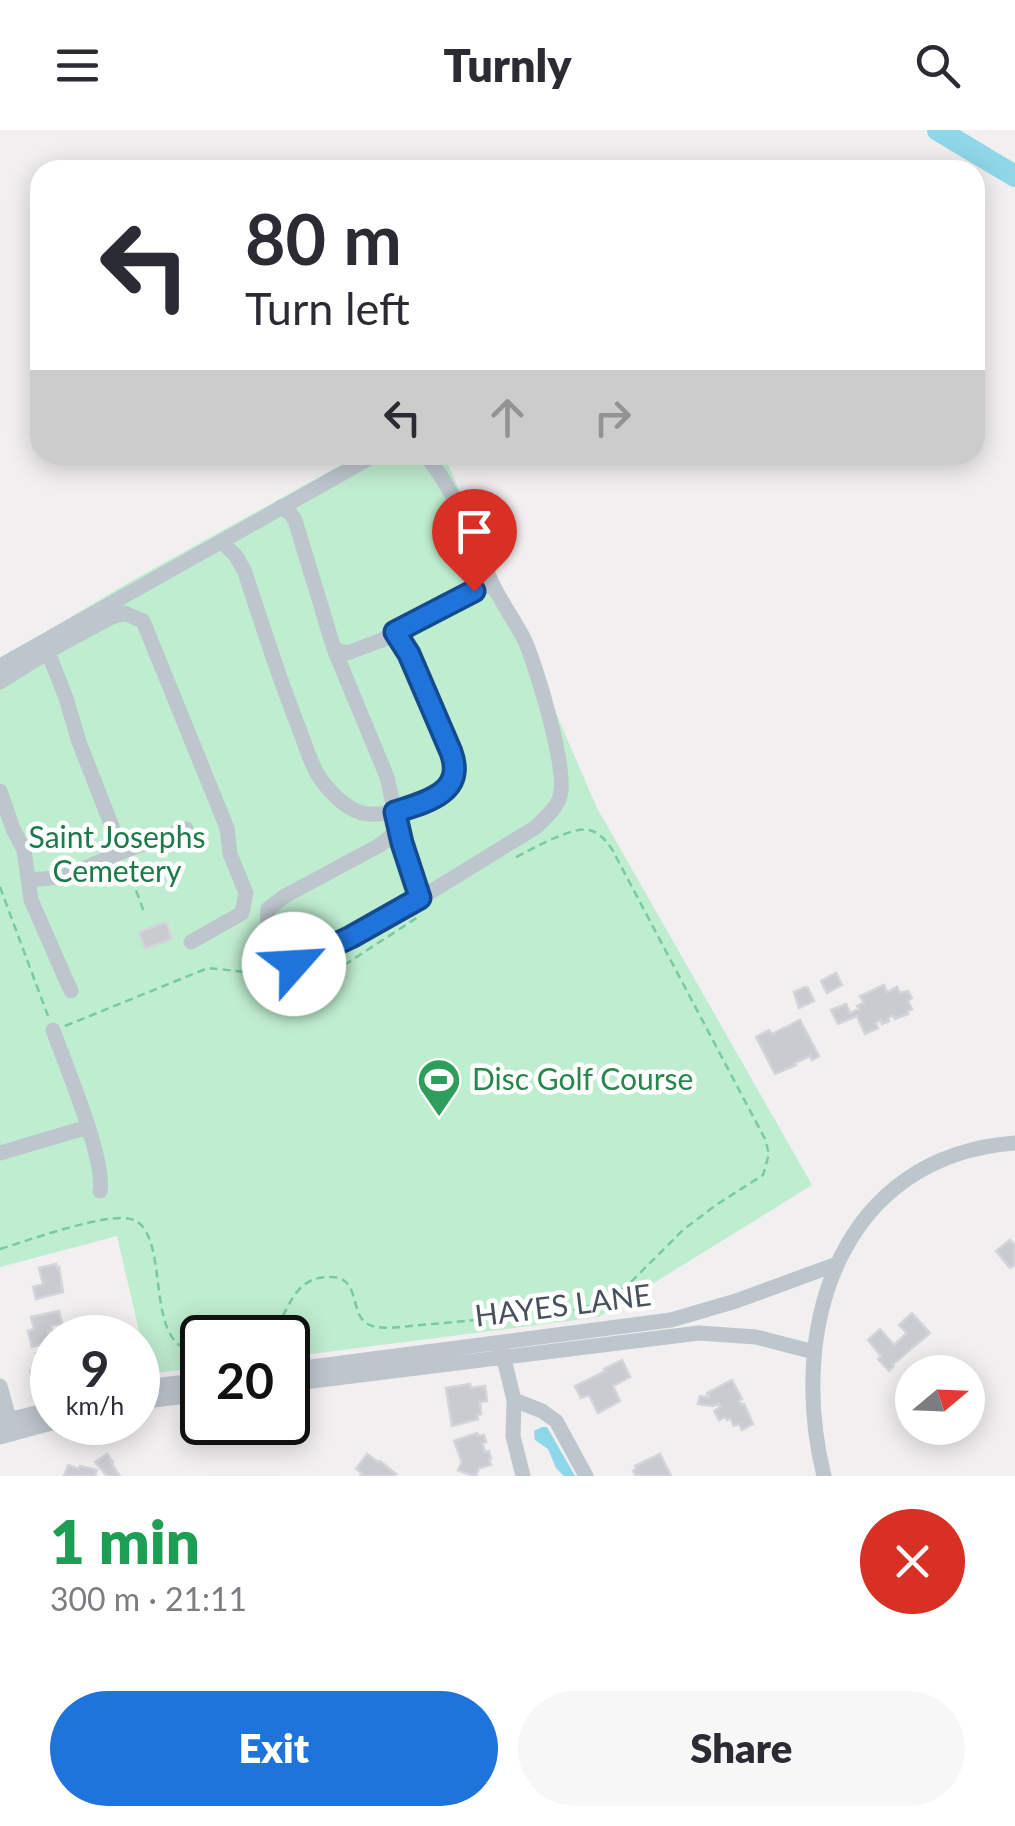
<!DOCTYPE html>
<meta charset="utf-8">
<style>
:root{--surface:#fff;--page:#f7f7f7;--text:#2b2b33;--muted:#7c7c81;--accent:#1f74db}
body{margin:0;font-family:Lato,sans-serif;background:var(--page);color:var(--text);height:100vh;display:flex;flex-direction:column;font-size:38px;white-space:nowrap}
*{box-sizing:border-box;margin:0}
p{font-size:32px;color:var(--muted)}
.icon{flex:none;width:55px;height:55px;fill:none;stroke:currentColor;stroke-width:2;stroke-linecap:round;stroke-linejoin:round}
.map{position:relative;height:1346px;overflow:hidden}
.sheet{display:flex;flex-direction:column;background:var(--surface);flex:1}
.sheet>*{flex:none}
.guide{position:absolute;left:30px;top:30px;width:955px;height:305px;border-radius:30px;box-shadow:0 5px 25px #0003;background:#fff;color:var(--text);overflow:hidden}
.needle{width:65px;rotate:71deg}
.fabs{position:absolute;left:895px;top:1225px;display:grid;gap:20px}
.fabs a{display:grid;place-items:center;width:90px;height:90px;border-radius:50%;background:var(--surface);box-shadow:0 5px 25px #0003;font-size:50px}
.speed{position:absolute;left:30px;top:1185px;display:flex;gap:20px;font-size:50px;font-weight:700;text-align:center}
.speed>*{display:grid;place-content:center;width:130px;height:130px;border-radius:50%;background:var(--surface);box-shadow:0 5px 25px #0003;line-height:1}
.speed small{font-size:25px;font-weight:400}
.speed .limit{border:5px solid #111;border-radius:15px;background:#fff;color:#111}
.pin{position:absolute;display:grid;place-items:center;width:85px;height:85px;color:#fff;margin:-102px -42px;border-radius:50% 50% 50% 0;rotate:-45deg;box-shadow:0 0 10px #0007}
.pin .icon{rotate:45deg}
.me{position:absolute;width:110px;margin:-55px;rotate:64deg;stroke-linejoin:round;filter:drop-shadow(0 0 8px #0008)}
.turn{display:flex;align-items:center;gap:35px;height:210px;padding:0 50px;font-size:45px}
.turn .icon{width:130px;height:130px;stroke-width:2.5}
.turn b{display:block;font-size:70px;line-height:85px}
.lanes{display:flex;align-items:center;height:95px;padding:0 50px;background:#0003;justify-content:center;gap:50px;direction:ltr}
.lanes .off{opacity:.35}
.round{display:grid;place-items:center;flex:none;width:105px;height:105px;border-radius:52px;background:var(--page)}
.head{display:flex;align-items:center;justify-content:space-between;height:170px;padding:0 50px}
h1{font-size:60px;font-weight:800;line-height:75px;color:#1e9e55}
.primary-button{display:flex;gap:20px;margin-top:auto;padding:20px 50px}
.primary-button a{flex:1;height:115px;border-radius:60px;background:var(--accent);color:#fff;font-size:40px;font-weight:800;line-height:115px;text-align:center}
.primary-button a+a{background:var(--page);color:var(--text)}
header{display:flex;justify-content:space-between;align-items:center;height:130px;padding:0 50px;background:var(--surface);font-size:45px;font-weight:800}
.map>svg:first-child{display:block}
.green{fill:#bfedd0}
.water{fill:#8dd7e9}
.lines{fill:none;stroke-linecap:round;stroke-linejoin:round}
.river{stroke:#8dd7e9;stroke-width:22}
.building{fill:#c9cbd1;stroke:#d3d5da;stroke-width:2.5}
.path{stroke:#78caa0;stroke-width:2.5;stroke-dasharray:8 5;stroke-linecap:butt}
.minor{stroke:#bdc6cd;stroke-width:15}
.route-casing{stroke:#144b8e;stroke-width:25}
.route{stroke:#1f74db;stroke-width:18}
.labels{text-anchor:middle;stroke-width:9;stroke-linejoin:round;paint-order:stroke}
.park-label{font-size:30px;fill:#1a7b49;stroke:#fff}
.leisure-label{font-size:30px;fill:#27864d;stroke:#fff;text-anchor:start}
.street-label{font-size:30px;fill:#47525c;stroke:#fff}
</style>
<header><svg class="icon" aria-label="menu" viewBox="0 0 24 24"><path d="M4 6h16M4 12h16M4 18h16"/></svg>Turnly<svg class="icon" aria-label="search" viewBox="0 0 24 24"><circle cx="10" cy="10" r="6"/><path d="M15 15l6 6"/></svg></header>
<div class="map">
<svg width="1015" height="1346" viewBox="0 0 1015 1346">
<rect width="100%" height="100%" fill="#f1efef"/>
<!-- green -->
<path class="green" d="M 359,325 L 444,325 L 597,678 L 812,1055 L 599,1187 L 288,1227 L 288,1208 L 202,1208 L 202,1237 L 149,1244 L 117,1106 L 0,1137 L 0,529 L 133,450 Z"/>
<!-- water -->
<path class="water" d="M 542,1297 L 547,1297 L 575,1346 L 564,1346 L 556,1338 L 548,1319 L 535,1310 L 534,1301 Z"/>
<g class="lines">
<!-- river -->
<path class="river" d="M 938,0 L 1015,46"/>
</g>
<!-- building -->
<path class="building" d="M 166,792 L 172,809 L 145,819 L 139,802 Z
M 836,843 L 842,855 L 827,863 L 821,851 Z
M 884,855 L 887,862 L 897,857 L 900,863 L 908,861 L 912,868 L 908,871 L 912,879 L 907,881 L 908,884 L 895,889 L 893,885 L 888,888 L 889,891 L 882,894 L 881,890 L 876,893 L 878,898 L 865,904 L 857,886 L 838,894 L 831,880 L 846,874 L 850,883 L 859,879 L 857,876 L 864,873 L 860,866 Z
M 805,857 L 808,858 L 814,871 L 799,878 L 794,862 Z
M 800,890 L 819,926 L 812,930 L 810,926 L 795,933 L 796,935 L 775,944 L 756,907 L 769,900 L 772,904 Z
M 1010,1110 L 1015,1115 L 1015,1135 L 1010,1138 L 996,1121 Z
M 56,1134 L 57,1138 L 59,1137 L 63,1162 L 36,1169 L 33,1157 L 43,1154 L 39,1138 Z
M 59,1181 L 62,1193 L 51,1196 L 52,1200 L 48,1201 L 50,1212 L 32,1217 L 28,1201 L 34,1199 L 31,1187 Z
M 912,1183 L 930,1203 L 893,1234 L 894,1236 L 889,1241 L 878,1229 L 881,1226 L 868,1210 L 880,1199 L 894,1215 L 907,1203 L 899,1195 Z
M 52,1218 L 52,1250 L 33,1255 L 30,1241 L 40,1239 L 36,1223 Z
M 622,1230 L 630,1247 L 613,1256 L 620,1271 L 598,1283 L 589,1265 L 581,1268 L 575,1256 L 606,1241 L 604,1239 Z
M 732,1250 L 742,1269 L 739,1271 L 742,1275 L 744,1274 L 753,1294 L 742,1300 L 739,1294 L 734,1296 L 730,1288 L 727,1290 L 725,1287 L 719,1290 L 714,1281 L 720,1277 L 718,1274 L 713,1276 L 698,1274 L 700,1266 L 709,1267 L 707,1263 Z
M 470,1254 L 471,1258 L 485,1256 L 487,1271 L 480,1272 L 481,1284 L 477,1285 L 478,1289 L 452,1296 L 446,1258 Z
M 477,1303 L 478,1306 L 484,1305 L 486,1312 L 482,1313 L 485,1322 L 489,1321 L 491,1329 L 489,1330 L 491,1335 L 479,1338 L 476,1346 L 473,1346 L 458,1340 L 462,1332 L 454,1311 Z
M 107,1324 L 113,1332 L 111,1333 L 120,1346 L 107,1346 L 95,1332 Z
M 367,1324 L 378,1332 L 380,1331 L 396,1344 L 394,1346 L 360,1346 L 362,1343 L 356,1339 Z
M 660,1324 L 671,1346 L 636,1346 L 633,1341 L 636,1339 L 635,1336 Z
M 68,1335 L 79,1339 L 80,1336 L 97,1340 L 95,1346 L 64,1346 Z"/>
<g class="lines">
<!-- path -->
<path class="path" d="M 127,736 L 144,782
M 0,757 L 48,886
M 65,896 L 208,838 L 246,842 L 283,858 L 307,853 L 332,843 L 418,787
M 0,1119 C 27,1111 111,1080 134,1090 C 173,1107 140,1227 202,1220
M 269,1208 C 289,1186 290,1145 332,1147 C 360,1148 350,1182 366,1193 C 373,1198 381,1197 389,1198 L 562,1182 L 584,1178 L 606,1169 L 628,1155 L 683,1100 L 716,1075 L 763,1045 L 769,1024 L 765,1009 L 613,721 C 607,712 600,702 589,700 C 571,696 531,720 514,728"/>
<!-- minor -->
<path class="minor" d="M 281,377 L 290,383 L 295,390 L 334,519 L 387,647 L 399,700 L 380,715 L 285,766 L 268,779 C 265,797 279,821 290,835 L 351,807 L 406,777 L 536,697 C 545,688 557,678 560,666 C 568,641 536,534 524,509 C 514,490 502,473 493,455 C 472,411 457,362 425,325
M 222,412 L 236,426 L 245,442 C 262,495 279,549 300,601 C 307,619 312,640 326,656 C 335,667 348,679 362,683 C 385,689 449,671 455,645 C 457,637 454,630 451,623 L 409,524 L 395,502
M 334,519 L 347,523 L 382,510 L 492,453
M 48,522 L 66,568 L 79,612 L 122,722
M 0,536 L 375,325
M 0,552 L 58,516 L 110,488 L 124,483 L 143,491 L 227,698 L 230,724 L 246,763 L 242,783 L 191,812
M 0,661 L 13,699 L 24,720 L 31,770 L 71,861
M 399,700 L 419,768
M 29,749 C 68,751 91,734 126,720 C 146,713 167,707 186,699
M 53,900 C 65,934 106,1030 100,1061
M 0,1023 L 88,997
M 502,1221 L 514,1270 L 542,1281 L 556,1291 L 586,1346
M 288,1240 L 671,1190 L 736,1171 L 837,1134
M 288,1254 L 699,1203 L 756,1207 L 814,1222
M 0,1256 L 12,1299
M 138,1258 L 202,1250
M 514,1270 L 513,1306 L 523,1346
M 138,1272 L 202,1264
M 0,1292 L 52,1279
M 0,1307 L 55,1292
M 824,1346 C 787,1197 840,1026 1015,1013"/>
</g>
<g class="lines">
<!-- route casing -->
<g class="route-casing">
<path id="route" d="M 294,834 L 351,807 L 420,768 L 402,713 L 395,682 C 426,672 466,663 451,622 L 409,524 L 395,502 L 474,461"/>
</g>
<!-- route -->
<use href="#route" class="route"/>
</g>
<!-- icons -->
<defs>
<g id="stadium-pin" transform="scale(2.25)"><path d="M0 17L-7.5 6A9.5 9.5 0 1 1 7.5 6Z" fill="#2e9e5b" stroke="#fff"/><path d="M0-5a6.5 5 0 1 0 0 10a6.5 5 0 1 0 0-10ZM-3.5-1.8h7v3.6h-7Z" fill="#fff"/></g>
</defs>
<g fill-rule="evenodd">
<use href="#stadium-pin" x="439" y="950"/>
</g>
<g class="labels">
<!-- park labels -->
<g class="park-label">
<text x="117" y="718">Saint Josephs<tspan x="117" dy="34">Cemetery</tspan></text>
</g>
<!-- leisure labels -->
<g class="leisure-label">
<text x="472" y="960">Disc Golf Course</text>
</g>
<!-- street labels -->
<g class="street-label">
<text transform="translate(563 1176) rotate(-7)" y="10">HAYES LANE</text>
</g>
</g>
</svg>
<div class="fabs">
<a><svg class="needle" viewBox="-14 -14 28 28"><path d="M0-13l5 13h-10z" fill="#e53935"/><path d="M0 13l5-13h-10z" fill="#7c7c81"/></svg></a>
</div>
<div class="speed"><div>9<small>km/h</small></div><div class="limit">20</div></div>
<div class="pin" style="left:474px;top:461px;background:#d93025"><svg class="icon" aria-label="arrive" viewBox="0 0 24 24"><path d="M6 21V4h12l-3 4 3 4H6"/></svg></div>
<svg class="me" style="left:294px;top:834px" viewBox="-20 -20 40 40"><circle r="19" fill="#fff"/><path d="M0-13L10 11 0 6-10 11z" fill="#1f74db"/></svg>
<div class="guide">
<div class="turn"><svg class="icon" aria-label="left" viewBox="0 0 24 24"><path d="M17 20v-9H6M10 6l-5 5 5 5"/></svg><div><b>80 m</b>Turn left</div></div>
<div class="lanes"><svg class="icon" aria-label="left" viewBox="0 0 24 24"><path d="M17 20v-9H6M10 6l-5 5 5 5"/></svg><svg class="icon off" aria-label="ahead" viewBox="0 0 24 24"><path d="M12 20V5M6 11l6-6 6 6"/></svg><svg class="icon off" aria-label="right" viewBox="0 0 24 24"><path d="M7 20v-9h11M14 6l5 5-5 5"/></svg></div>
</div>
</div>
<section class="sheet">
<div class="head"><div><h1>1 min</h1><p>300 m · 21:11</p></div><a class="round" style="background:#d93025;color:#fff"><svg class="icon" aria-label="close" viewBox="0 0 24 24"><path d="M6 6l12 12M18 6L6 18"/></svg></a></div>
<div class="primary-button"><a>Exit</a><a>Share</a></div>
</section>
